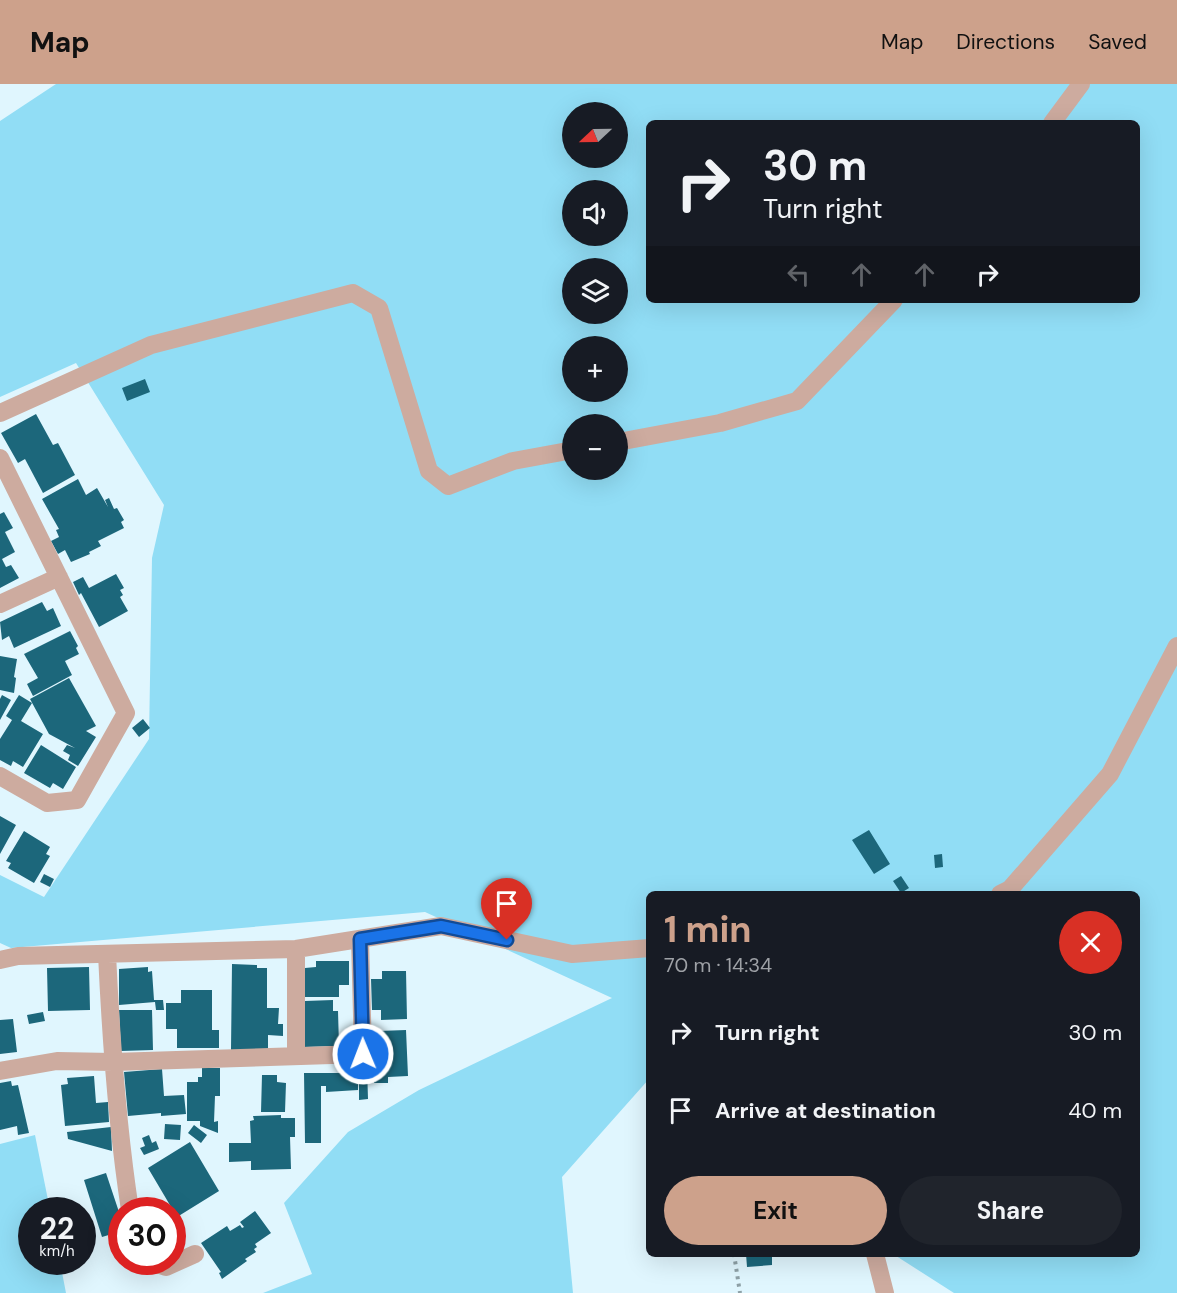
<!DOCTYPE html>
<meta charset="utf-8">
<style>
:root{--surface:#171b24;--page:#20242c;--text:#f1f3f6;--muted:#9ea1a6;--accent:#cda18b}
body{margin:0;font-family:"DM Sans",sans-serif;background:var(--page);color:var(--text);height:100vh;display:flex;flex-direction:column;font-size:22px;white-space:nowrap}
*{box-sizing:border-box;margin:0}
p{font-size:20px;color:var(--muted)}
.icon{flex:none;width:33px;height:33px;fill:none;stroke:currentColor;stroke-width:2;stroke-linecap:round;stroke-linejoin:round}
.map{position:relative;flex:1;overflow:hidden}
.details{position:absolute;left:646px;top:807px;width:494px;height:366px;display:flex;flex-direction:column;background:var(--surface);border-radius:9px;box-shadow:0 6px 24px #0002}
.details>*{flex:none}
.top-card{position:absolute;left:646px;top:36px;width:494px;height:183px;border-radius:9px;box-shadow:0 6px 24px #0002;background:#171b24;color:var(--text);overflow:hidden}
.needle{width:39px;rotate:248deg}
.buttons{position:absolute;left:562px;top:18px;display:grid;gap:12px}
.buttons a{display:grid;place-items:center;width:66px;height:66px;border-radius:50%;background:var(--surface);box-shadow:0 6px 24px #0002;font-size:30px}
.speed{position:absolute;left:18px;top:1113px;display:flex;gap:12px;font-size:30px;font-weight:700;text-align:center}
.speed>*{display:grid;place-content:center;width:78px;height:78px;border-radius:50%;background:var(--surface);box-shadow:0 6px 24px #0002;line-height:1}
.speed small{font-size:15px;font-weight:400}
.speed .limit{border:9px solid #d22;background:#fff;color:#111}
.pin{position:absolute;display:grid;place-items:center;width:51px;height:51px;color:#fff;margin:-62px -26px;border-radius:50% 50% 50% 0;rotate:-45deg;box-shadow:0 0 6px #0007}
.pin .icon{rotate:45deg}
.me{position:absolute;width:66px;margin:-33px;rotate:359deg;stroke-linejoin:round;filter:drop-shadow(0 0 4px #0008)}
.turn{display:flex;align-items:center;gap:21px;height:126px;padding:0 18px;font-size:27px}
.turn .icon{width:78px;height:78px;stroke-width:2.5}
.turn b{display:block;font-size:42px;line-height:51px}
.lanes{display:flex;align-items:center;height:57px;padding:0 18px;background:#0003;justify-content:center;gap:30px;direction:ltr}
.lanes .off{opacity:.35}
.round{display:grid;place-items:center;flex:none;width:63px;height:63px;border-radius:32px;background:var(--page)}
.headline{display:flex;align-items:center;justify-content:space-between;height:102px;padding:0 18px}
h1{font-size:36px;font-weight:700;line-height:45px;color:var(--accent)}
.button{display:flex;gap:12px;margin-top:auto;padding:12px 18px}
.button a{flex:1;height:69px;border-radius:36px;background:var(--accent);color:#111;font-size:24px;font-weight:700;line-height:69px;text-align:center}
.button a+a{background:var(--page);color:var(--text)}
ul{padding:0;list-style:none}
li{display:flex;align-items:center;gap:18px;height:78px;padding:0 18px}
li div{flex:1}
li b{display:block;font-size:22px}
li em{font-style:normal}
header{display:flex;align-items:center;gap:36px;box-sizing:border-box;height:84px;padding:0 30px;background:var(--accent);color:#111}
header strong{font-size:28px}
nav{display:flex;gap:33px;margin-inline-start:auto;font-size:21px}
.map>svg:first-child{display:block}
.green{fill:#91ddf5;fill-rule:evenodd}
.building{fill:#1c677b}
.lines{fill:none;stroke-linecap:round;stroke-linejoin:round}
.path{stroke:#8da0a6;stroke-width:4;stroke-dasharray:3 4.5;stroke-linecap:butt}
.minor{stroke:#cdab9f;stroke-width:18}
.route-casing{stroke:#114b97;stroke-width:15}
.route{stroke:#1a73e8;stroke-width:10}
</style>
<header>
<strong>Map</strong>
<nav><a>Map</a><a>Directions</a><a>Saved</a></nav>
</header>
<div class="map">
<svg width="1177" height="1209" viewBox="0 0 1177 1209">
<rect width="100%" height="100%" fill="#e0f6fe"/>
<!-- green -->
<path class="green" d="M 56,0 L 1177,0 L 1177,1209 L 954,1209 L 893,1170 L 1137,1170 L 1137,810 L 650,810 L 649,995 L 562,1093 L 573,1209 L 263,1209 L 312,1190 L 284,1119 L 348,1048 L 419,1006 L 612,914 L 425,828 L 11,864 L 0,859 L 0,791 L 44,813 L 149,655 L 152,474 L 164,421 L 76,279 L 0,313 L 0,37 ZM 573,28 L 618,28 L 618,74 L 573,74 ZM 650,39 L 1137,39 L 1137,216 L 650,216 ZM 573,106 L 618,106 L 618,152 L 573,152 ZM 573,184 L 618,184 L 618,230 L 573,230 ZM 573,262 L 618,262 L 618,308 L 573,308 ZM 573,340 L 618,340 L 618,386 L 573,386 Z
M 35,1051 L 50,1126 L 32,1126 L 32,1178 L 60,1178 L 66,1209 L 0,1209 L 0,1060 Z"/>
<!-- building -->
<path class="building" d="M 145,295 L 150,308 L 127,317 L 122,304 Z
M 36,330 L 53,361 L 58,359 L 75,391 L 43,409 L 25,375 L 18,379 L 1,349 Z
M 78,395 L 86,411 L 97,404 L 108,423 L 105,416 L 109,414 L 114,425 L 117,424 L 124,436 L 121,438 L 124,444 L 98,457 L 101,462 L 89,468 L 90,470 L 71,478 L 65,466 L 58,470 L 51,457 L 59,453 L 56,446 L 59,445 L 42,415 Z
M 4,428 L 13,444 L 5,448 L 15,468 L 2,475 L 6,483 L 11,481 L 19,494 L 0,504 L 0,430 Z
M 116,490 L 124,504 L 120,506 L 123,511 L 120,513 L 128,527 L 99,543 L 81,509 L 79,511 L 73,498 L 83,493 L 89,504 Z
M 42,518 L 47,527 L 53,524 L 61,542 L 14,564 L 9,552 L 2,556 L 0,538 Z
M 70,547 L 78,562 L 76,564 L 79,570 L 65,577 L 72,591 L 33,612 L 27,600 L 38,594 L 24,570 Z
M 0,572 L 17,575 L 14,593 L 16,594 L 14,609 L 0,606 Z
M 69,594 L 96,642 L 86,647 L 96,653 L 78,682 L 68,676 L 70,671 L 63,667 L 67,661 L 75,664 L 49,650 L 30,615 Z
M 2,611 L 11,616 L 0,636 L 0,615 Z
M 19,611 L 32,619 L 21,637 L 43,650 L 23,683 L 13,677 L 11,682 L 0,676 L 0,655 L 12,636 L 6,632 Z
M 143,635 L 150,644 L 139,653 L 132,644 Z
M 41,661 L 76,683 L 63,705 L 53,699 L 50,704 L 24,689 Z
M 0,732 L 16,741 L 0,770 Z
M 869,746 L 890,780 L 874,790 L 852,756 Z
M 24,747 L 50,763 L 46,770 L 50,772 L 34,799 L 8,784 L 11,779 L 6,777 Z
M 942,770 L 943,783 L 935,784 L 934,771 Z
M 44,790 L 54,795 L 50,803 L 40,798 Z
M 901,792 L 909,804 L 901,809 L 893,797 Z
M 316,877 L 349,877 L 349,901 L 339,901 L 339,913 L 305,913 L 305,884 L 316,883 Z
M 232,880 L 257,881 L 257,884 L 267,884 L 267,924 L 279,924 L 278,940 L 283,940 L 283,952 L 268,951 L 268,966 L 231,966 Z
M 89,883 L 90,926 L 48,927 L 47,884 Z
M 148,883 L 148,888 L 152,887 L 154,916 L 163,916 L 164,926 L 156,926 L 155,918 L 119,921 L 119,885 Z
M 382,887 L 406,887 L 407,935 L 381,936 L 381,926 L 372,926 L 371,895 L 382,895 Z
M 181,906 L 212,906 L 212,946 L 219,946 L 219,964 L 177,964 L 177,945 L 166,945 L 166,919 L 181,919 Z
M 333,916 L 333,927 L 338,927 L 339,962 L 305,963 L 305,917 Z
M 119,926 L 152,926 L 153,966 L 121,967 Z
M 43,928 L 45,937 L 29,940 L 27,931 Z
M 13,935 L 17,968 L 0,970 L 0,936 Z
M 406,946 L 408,992 L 388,993 L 388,999 L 374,999 L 372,955 L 379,955 L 379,947 Z
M 359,983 L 367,983 L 368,1015 L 359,1016 Z
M 202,984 L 220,984 L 220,1012 L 215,1012 L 214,1038 L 218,1037 L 218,1049 L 200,1042 L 200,1037 L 187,1037 L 187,998 L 198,998 L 198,993 L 202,993 Z
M 162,985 L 164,1012 L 184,1011 L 186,1030 L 161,1032 L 161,1029 L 128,1032 L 124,988 Z
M 304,989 L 358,989 L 358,1006 L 326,1008 L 326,1002 L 321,1002 L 321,1059 L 305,1059 Z
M 262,991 L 277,991 L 277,998 L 286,999 L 285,1028 L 261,1028 Z
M 94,992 L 96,1019 L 108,1018 L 109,1038 L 65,1042 L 61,1001 L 68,1000 L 67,994 Z
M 11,997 L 12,1002 L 18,1001 L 29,1049 L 18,1051 L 17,1042 L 0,1046 L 0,999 Z
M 281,1031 L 281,1034 L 295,1034 L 295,1053 L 290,1053 L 291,1085 L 251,1086 L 251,1077 L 229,1078 L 229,1059 L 251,1059 L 250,1037 L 254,1036 L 253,1032 Z
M 165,1040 L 181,1041 L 180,1056 L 164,1055 Z
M 194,1041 L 207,1051 L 201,1059 L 188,1049 Z
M 111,1043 L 112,1067 L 68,1055 L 67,1048 Z
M 149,1051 L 152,1059 L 156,1057 L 159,1065 L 144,1071 L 140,1064 L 145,1062 L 142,1054 Z
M 190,1058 L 219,1107 L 177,1133 L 148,1084 Z
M 106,1089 L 122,1137 L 122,1147 L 102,1153 L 84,1096 Z
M 255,1127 L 271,1149 L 255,1160 L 257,1163 L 254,1165 L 256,1168 L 245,1175 L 247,1177 L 222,1195 L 219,1189 L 221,1188 L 201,1159 L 227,1142 L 230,1147 L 240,1141 L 242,1144 L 244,1143 L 240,1138 Z
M 746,1170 L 772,1170 L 772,1181 L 747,1183 Z"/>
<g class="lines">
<!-- path -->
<path class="path" d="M 734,1170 L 740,1209"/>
<!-- minor -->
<path class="minor" d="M 1052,39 L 1081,0
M 0,329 L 151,261 L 353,209 L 379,224 L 429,387 L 448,402 L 513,377 L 573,366
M 618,358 L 720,339 L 797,317 L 894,216
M 0,374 L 126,629 L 77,716 L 47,719 L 0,692
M 0,520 L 59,493
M 1000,810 L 1010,805 L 1110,690 L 1177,562
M 107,870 C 111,956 117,1041 130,1126
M 0,876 L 18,872 L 296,865 L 441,842 L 572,870 L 650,864
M 296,972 L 296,865
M 0,987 L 57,977 L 113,978 L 363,970 L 360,855
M 875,1170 L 885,1209
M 151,1178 L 166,1183 L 195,1170"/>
</g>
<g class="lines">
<!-- route casing -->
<g class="route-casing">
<path id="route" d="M 363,970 L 360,855 L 441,842 L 507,856"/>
</g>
<!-- route -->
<use href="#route" class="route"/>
</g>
</svg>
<div class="buttons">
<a><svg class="needle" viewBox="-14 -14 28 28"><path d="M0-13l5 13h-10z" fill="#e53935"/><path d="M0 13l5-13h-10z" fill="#9ea1a6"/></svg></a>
<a><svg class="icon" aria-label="sound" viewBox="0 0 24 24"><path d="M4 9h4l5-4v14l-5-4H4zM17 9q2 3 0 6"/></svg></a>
<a><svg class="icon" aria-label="layers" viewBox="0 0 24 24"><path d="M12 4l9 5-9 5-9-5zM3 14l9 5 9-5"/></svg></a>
<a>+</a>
<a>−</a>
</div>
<div class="speed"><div>22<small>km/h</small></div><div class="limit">30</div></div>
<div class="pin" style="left:507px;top:856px;background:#d93025"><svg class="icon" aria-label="arrive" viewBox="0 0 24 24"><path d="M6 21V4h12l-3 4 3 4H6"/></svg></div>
<svg class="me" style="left:363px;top:970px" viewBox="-20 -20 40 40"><circle r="17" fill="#1a73e8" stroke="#fff" stroke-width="3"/><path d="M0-11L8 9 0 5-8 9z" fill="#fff"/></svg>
<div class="top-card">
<div class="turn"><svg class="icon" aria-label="right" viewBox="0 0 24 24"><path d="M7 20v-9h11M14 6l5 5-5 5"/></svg><div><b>30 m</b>Turn right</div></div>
<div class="lanes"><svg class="icon off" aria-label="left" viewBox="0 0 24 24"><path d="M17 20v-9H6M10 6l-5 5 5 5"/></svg><svg class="icon off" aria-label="ahead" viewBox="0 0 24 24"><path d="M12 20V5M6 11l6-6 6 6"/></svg><svg class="icon off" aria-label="ahead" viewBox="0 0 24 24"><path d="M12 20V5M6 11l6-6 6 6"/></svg><svg class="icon" aria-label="right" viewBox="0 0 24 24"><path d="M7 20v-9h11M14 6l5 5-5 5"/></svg></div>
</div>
<section class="details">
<div class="headline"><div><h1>1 min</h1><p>70 m · 14:34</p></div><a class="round" style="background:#d93025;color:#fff"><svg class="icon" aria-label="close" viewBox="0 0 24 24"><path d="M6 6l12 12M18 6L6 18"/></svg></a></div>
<ul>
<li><svg class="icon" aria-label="right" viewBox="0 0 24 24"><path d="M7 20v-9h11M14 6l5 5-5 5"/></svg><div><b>Turn right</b></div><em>30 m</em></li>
<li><svg class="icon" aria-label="arrive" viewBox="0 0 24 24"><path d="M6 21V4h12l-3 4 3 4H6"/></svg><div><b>Arrive at destination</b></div><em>40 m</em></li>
</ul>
<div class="button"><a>Exit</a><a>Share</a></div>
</section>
</div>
